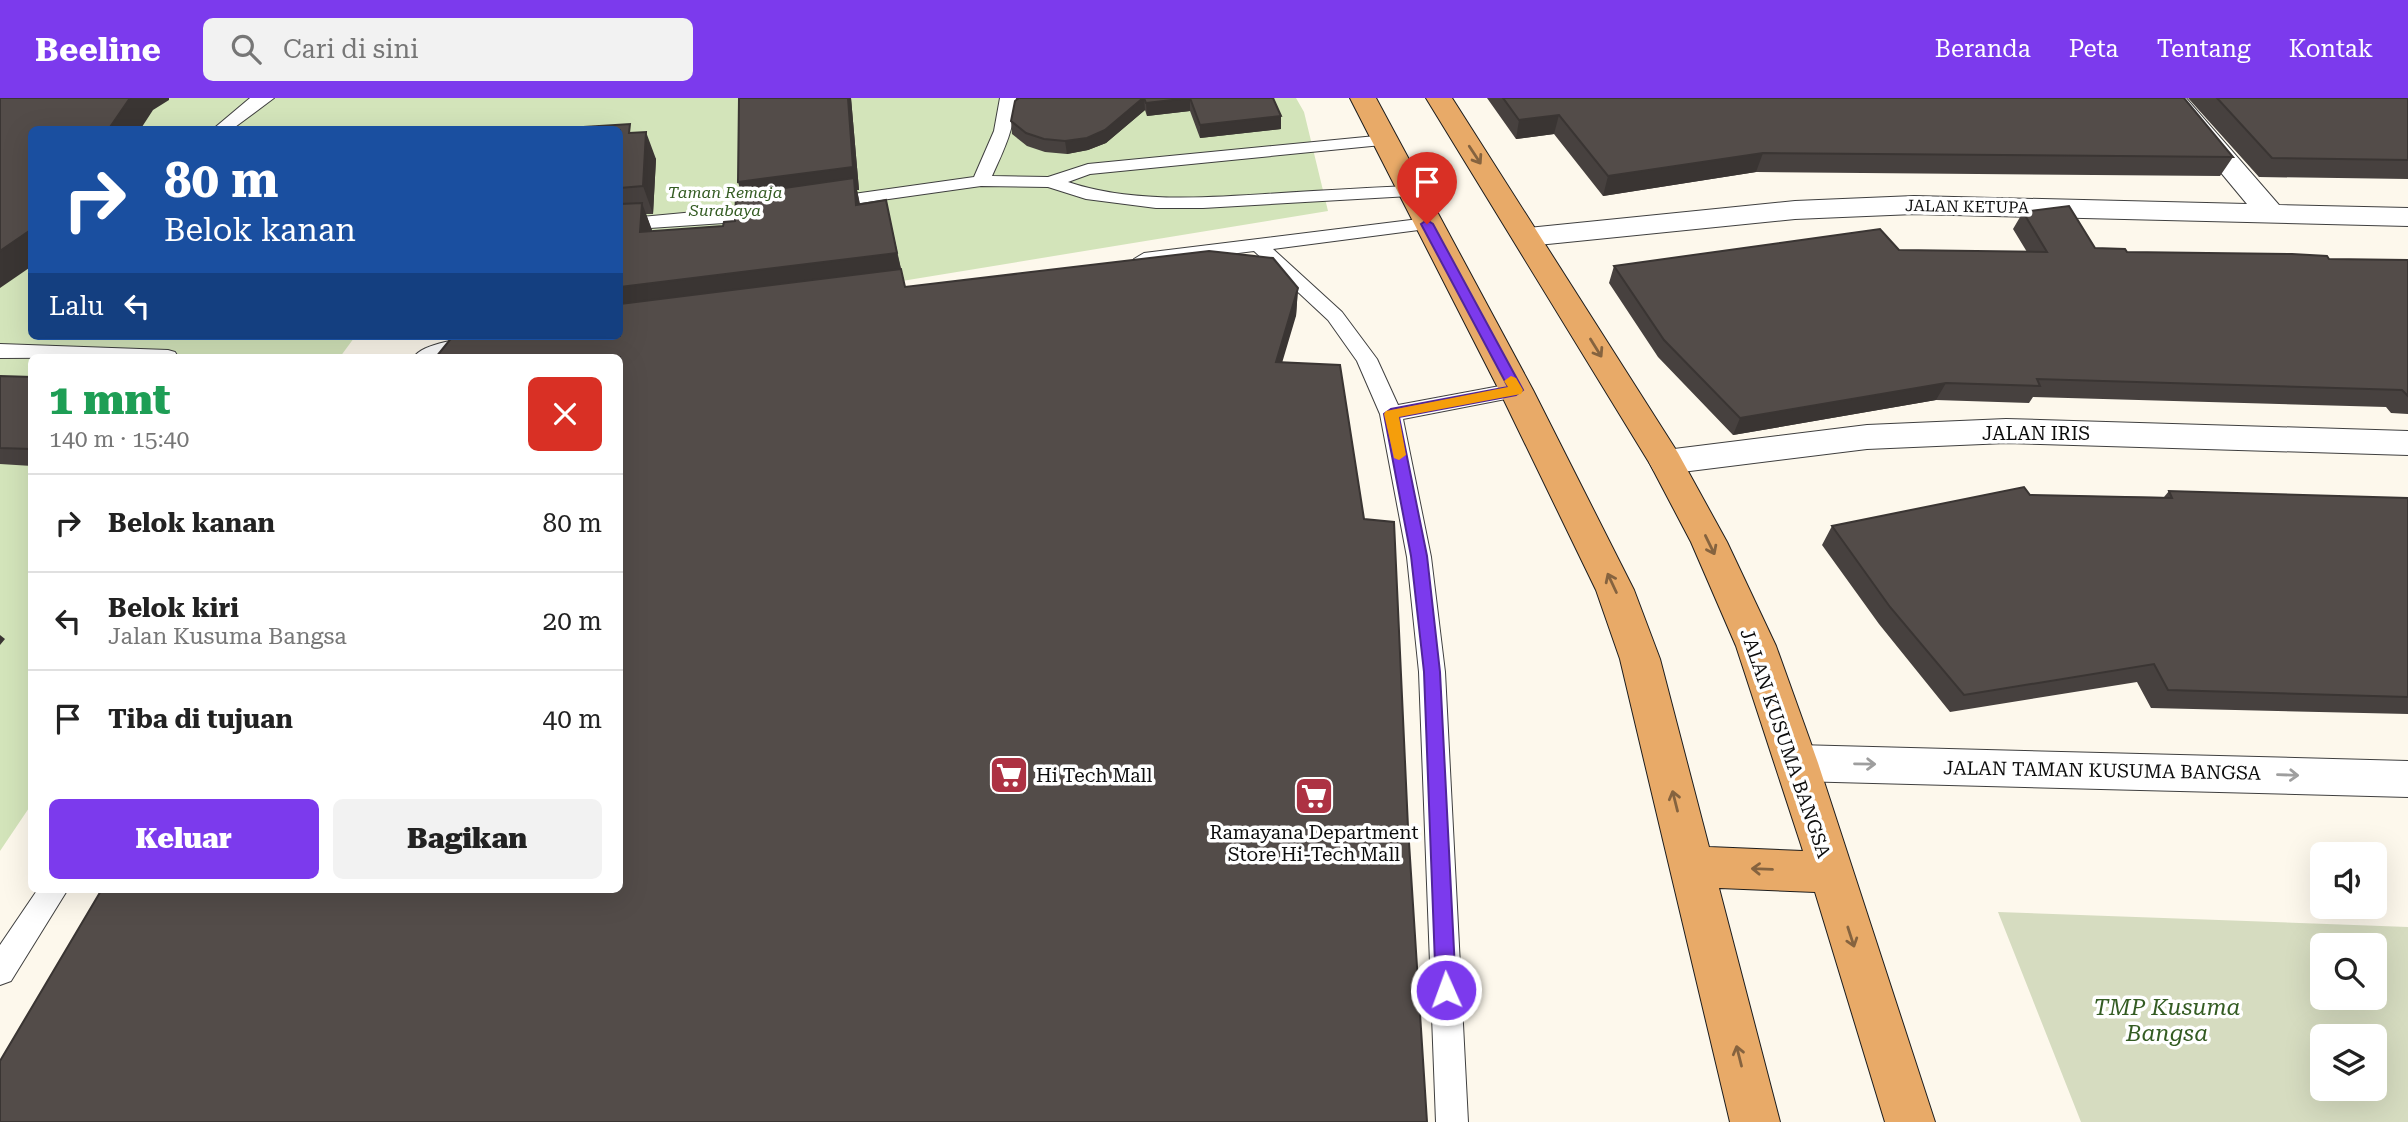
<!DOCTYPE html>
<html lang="id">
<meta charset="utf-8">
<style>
:root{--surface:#fff;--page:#f2f2f2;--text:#222;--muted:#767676;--line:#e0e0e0;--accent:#7c3aed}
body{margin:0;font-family:"Roboto Serif",serif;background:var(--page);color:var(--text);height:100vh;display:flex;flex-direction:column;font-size:26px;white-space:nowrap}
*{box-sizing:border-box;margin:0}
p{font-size:23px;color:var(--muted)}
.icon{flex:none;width:38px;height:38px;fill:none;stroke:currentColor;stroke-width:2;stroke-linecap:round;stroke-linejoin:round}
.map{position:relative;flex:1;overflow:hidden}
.side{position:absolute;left:28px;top:256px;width:595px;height:539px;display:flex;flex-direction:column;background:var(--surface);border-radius:10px;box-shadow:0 7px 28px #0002}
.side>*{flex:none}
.top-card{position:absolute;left:28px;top:28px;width:595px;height:214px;border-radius:10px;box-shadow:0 7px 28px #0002;background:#1a4fa0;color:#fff;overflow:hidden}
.fabs{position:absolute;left:2310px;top:744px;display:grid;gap:14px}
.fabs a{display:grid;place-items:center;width:77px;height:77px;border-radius:10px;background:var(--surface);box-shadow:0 7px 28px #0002;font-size:35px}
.pin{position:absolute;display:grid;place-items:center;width:60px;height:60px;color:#fff;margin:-72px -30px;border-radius:50% 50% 50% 0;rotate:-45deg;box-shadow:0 0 7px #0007}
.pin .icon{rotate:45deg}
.me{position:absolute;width:77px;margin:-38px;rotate:358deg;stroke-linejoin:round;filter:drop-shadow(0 0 5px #0008)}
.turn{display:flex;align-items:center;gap:24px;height:147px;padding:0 21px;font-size:32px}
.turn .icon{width:91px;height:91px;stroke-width:2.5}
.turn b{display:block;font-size:49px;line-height:60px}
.then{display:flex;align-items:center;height:66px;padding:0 21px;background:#0003;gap:14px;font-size:26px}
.round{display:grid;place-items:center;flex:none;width:74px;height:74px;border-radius:10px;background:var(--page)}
.summary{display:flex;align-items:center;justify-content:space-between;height:119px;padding:0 21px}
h1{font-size:42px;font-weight:800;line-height:52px;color:#1e9e55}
.action{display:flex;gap:14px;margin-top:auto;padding:14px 21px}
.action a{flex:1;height:80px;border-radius:10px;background:var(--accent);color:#fff;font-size:28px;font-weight:800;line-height:80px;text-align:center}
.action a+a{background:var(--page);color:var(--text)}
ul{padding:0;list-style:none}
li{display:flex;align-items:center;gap:21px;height:98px;padding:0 21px;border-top:2px solid var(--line)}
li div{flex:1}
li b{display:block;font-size:26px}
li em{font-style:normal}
header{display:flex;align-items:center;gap:42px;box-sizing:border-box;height:98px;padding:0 35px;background:var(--accent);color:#fff}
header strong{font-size:33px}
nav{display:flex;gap:38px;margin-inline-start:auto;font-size:24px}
.search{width:490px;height:63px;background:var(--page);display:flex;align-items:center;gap:18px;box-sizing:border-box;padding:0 24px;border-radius:10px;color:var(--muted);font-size:26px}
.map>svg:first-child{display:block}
.green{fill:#d3e4ba}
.cemetery{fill:#d6dcc0;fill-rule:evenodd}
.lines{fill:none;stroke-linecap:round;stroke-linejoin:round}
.service-casing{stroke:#3f3f3f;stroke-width:2}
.minor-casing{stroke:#3f3f3f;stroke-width:2}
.trunk-casing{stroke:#1d1d1d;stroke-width:2}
.service{fill:#fff;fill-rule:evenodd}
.minor{fill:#fff;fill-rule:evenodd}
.trunk{fill:#e8aa68;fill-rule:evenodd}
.wall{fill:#47413f}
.shaded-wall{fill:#3a3533}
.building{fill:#534c49;stroke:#3a3533;stroke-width:2}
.oneway{stroke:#85633f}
.oneway2{stroke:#9e9e9e}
.route{fill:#7c3aed;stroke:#51269a;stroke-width:2}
.slow{fill:#f59e0b}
.labels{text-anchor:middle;stroke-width:7;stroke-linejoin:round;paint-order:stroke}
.far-park-label{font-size:16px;font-style:italic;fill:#345c23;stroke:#fff}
.far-street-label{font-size:16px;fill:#0c0c0c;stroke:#fff}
.street-label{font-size:19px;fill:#0c0c0c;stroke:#fff}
.poi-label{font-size:19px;fill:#0c0c0c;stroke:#fff;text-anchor:start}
.near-park-label{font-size:23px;font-style:italic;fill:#345c23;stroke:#fff}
</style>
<header>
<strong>Beeline</strong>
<div class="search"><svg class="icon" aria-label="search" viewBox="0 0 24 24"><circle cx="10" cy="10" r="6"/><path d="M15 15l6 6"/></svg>Cari di sini</div>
<nav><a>Beranda</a><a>Peta</a><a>Tentang</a><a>Kontak</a></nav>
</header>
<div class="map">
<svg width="2408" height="1024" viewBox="0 0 2408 1024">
<rect width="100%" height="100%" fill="#fdf8ec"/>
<!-- green -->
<path class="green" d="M 0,0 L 1296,0 L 1304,14 L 1328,113 L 792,201 L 620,216 L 620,32 L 32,32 L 32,238 L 374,238 L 354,240 L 340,259 L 32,259 L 31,707 L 0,753 Z"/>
<!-- cemetery -->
<path class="cemetery" d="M 1998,814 L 2408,829 L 2408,1024 L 2081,1024 ZM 2322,847 L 2375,847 L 2375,900 L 2322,900 ZM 2322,938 L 2375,938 L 2375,990 L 2322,990 Z"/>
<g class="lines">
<!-- service casing -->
<g class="service-casing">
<path id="service" d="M 250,0 L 274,0 L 231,32 L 212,32 Z
M 1000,0 L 1016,0 C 1015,29 1004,52 992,78 L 1048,79 L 1088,66 L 1386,37 L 1395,42 L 1392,46 L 1090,76 L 1068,84 C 1131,105 1199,100 1265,96 C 1313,93 1362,90 1410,88 L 1419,93 L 1410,98 L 1203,110 L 1156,110 L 1086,101 L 1048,89 L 981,88 L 825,110 L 816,105 L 825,100 L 974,79 L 994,33 Z
M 769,107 L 778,113 L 776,117 L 724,125 L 620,132 L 620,121 Z
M 1427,120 L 1434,122 L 1436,126 L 1434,130 L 1273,151 L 1342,214 L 1377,261 L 1398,307 L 1516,285 L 1523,287 L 1527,292 L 1523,297 L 1516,299 L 1403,321 L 1431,459 L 1445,574 L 1468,1024 L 1436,1024 L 1419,574 L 1407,459 L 1380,316 L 1357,263 L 1328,222 L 1254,153 L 1144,167 L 1134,161 L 1144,155 Z
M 483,238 L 546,238 L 543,243 L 536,245 C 495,250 454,259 414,259 C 423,245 466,240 483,238 Z
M 0,246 L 168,252 L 175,254 L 178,259 L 0,260 Z
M 38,791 L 68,791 L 11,883 L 0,887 L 0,847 Z"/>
</g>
<!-- minor casing -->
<g class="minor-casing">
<path id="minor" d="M 2159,0 L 2186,0 L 2279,107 L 2408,110 L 2408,128 L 1914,116 L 1795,121 L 1528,148 L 1518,145 L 1513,139 L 1518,133 L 1528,130 L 1795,103 L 1914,98 L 2247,106 Z
M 2006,321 L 2408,333 L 2408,357 L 2006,345 L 1867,351 L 1666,376 L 1654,373 L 1649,364 L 1654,355 L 1666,352 L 1867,327 Z
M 1797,647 L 2408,663 L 2408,699 L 1797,683 L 1782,678 L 1776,665 L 1782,652 Z"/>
</g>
<!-- trunk casing -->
<g class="trunk-casing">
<path id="trunk" d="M 1350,0 L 1376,0 L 1533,292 L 1634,492 L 1660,561 L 1709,749 L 1803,753 L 1736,548 L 1691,444 L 1650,366 L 1426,0 L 1452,0 L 1678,355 L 1727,444 L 1776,548 L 1818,665 L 1935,1024 L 1885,1024 L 1815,794 L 1719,790 L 1780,1024 L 1730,1024 L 1620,561 L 1596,492 L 1499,292 Z"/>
</g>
<!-- service -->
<use href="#service" class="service"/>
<!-- minor -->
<use href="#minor" class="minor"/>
<!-- trunk -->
<use href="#trunk" class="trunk"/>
</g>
<!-- wall -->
<path class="wall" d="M 739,0 L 851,0 L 859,92 L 857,92 L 860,106 L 886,102 L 905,189 L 1298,190 L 1296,218 L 620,791 L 620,32 L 633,35 L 656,61 L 653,116 L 646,116 L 652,133 L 723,128 L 735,123 L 741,96 Z
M 1019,0 L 1273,0 L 1281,18 L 1281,31 L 1200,40 L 1190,13 L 1147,18 L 1145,12 L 1106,45 L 1088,52 L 1067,56 L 1045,54 L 1027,48 L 1012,36 L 1011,23 Z
M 1487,0 L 2184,0 L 2233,59 L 2220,78 L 1756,74 L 1603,98 L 1554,36 L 1516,41 Z
M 2188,0 L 2408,0 L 2408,81 L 2259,79 Z
M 2023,114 L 2095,150 L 2127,154 L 2329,161 L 2408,162 L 2408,316 L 2391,315 L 2386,309 L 2033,299 L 2029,305 L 1936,302 L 1733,337 L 1658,259 L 1609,185 L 1614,168 L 1899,152 L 2027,154 L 2013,131 Z
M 0,278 L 32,279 L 32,368 L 0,366 Z
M 2169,393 L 2408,401 L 2408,616 L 2151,610 L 2137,584 L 1950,614 L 1879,526 L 1822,447 L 1832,428 L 2030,397 L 2164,399 Z"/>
<!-- shaded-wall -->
<path class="shaded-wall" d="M 130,0 L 169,0 L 169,2 L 153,12 L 140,32 L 108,32 Z
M 848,0 L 851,0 L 859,92 L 857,92 L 860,108 L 745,108 L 738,84 Z
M 1143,0 L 1144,0 L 1145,12 L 1106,45 L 1088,52 L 1067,56 L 1065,43 Z
M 1190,0 L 1190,13 L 1147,18 L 1146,5 Z
M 1559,17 L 1554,36 L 1516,41 L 1519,22 Z
M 1281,18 L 1281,31 L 1200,40 L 1200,27 Z
M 646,34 L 656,61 L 653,116 L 643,88 Z
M 1763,55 L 1756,74 L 1603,98 L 1608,78 Z
M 642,105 L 652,132 L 651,162 L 640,134 Z
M 32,131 L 32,168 L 0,190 L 0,153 Z
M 897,155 L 904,183 L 620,220 L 620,189 Z
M 1298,190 L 1296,218 L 1274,292 L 1276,264 Z
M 1946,285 L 1936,302 L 1733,337 L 1740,320 Z
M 0,537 L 5,541 L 0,547 Z"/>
<!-- building -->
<path class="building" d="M 0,0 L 130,0 L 108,32 L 32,32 L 32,131 L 0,153 Z
M 739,0 L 848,0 L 853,69 L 738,84 Z
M 1019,0 L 1143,0 L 1105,32 L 1087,40 L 1065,43 L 1044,41 L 1026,35 L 1011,23 L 1015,3 Z
M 1144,0 L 1273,0 L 1281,18 L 1200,27 L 1190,0 L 1146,5 Z
M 1503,0 L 2184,0 L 2233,59 L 1763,55 L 1608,78 L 1559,17 L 1519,22 Z
M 2217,0 L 2408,0 L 2408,62 L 2272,60 Z
M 630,26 L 629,35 L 646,34 L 643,88 L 620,90 L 620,32 L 535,32 Z
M 854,80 L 856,107 L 886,102 L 897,155 L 620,189 L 620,106 L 642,105 L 640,134 L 723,128 L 724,124 L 735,123 L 736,97 Z
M 2069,108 L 2095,150 L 2125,151 L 2127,154 L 2292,156 L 2327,158 L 2329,161 L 2408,162 L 2408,298 L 2402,292 L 2037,281 L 2040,288 L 1946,285 L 1740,320 L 1664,242 L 1614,168 L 1880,131 L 1899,152 L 2047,154 L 2023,114 Z
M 1209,153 L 1273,160 L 1298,190 L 1276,264 L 1340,267 L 1364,421 L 1394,424 L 1408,729 L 1427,1024 L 0,1024 L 0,963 L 102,791 L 620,791 L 620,259 L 436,259 L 453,238 L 620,238 L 620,206 L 901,171 L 905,189 Z
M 0,278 L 32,279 L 31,351 L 0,350 Z
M 2024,389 L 2030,397 L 2172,400 L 2169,393 L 2408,400 L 2408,599 L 2168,592 L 2154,566 L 1964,597 L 1890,509 L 1832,428 Z"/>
<!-- one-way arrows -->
<defs><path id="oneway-shaft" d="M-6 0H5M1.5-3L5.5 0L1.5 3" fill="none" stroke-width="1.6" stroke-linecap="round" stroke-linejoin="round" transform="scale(1.75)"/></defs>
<g class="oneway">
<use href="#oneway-shaft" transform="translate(1475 57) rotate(57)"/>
<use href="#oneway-shaft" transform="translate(1596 250) rotate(58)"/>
<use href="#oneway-shaft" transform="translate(1710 447) rotate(64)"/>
<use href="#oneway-shaft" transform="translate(1612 485) rotate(-115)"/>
<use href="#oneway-shaft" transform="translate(1675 703) rotate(-104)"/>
<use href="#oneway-shaft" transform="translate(1762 771) rotate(-178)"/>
<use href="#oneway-shaft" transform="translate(1851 839) rotate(72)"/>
<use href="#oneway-shaft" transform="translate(1739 958) rotate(-104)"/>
</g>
<g class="oneway2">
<use href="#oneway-shaft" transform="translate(1865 666) rotate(1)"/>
<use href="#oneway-shaft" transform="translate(2288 677) rotate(2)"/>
</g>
<!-- route -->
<path class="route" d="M 1427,122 L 1433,126 L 1523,292 L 1516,297 L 1399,319 L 1427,458 L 1440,574 L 1456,892 L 1453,898 L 1446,901 L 1439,898 L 1436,892 L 1424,574 L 1411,458 L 1384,316 L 1391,311 L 1508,289 L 1421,126 Z"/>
<!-- slow -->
<path class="slow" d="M 1511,278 L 1516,280 L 1523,292 L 1521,296 L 1399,319 L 1406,357 L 1399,362 L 1394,360 L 1384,316 L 1386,313 L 1508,289 L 1504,283 Z"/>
<!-- icons -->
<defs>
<g id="supermarket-square" transform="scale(2.0125)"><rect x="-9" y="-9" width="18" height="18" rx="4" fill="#ad3243" stroke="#fff"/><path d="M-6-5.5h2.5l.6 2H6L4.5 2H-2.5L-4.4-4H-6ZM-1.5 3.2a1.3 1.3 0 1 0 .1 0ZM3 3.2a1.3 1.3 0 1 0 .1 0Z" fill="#fff"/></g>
</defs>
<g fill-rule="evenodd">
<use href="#supermarket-square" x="1009" y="677"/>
<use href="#supermarket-square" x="1314" y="698"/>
</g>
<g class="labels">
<!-- far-park labels -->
<g class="far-park-label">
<text x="725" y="100">Taman Remaja<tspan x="725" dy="18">Surabaya</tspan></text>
</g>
<!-- far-street labels -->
<g class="far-street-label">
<text transform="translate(1967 108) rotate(1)" y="6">JALAN KETUPA</text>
</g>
<!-- street labels -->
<g class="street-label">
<text x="2036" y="342">JALAN IRIS</text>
<text transform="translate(1786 645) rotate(71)" y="7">JALAN KUSUMA BANGSA</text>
<text transform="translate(2102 672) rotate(1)" y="7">JALAN TAMAN KUSUMA BANGSA</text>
</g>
<!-- poi labels -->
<g class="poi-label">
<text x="1036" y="684">Hi Tech Mall</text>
<text x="1314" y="741" text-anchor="middle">Ramayana Department<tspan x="1314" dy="22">Store Hi-Tech Mall</tspan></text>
</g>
<!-- near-park labels -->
<g class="near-park-label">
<text x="2167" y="917">TMP Kusuma<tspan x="2167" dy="26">Bangsa</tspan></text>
</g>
</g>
</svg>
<div class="fabs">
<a><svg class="icon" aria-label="sound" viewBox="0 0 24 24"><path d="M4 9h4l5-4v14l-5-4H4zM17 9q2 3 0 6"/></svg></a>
<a><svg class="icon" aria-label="search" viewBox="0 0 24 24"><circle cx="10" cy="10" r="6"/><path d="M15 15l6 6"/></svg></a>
<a><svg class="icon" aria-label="layers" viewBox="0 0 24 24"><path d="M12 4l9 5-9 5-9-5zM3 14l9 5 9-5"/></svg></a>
</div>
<div class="pin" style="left:1427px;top:126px;background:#d93025"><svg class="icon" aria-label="arrive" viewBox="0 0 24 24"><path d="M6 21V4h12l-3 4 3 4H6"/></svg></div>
<svg class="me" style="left:1446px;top:892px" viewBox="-20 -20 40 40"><circle r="17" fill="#7c3aed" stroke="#fff" stroke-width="3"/><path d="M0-11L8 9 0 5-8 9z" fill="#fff"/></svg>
<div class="top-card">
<div class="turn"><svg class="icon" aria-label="right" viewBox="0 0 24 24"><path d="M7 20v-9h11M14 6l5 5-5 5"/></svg><div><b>80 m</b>Belok kanan</div></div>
<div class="then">Lalu<svg class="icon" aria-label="left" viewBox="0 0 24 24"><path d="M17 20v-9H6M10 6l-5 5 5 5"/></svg></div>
</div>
<section class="side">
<div class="summary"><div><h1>1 mnt</h1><p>140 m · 15:40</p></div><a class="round" style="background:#d93025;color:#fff"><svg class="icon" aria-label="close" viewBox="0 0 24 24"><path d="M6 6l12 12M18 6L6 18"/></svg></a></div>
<ul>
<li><svg class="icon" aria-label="right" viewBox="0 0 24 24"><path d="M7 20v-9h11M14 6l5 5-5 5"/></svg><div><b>Belok kanan</b></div><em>80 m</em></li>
<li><svg class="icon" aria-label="left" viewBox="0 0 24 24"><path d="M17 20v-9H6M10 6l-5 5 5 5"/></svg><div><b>Belok kiri</b><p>Jalan Kusuma Bangsa</p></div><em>20 m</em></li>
<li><svg class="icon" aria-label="arrive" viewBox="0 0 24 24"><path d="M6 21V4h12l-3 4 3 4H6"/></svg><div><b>Tiba di tujuan</b></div><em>40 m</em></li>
</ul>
<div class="action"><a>Keluar</a><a>Bagikan</a></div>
</section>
</div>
